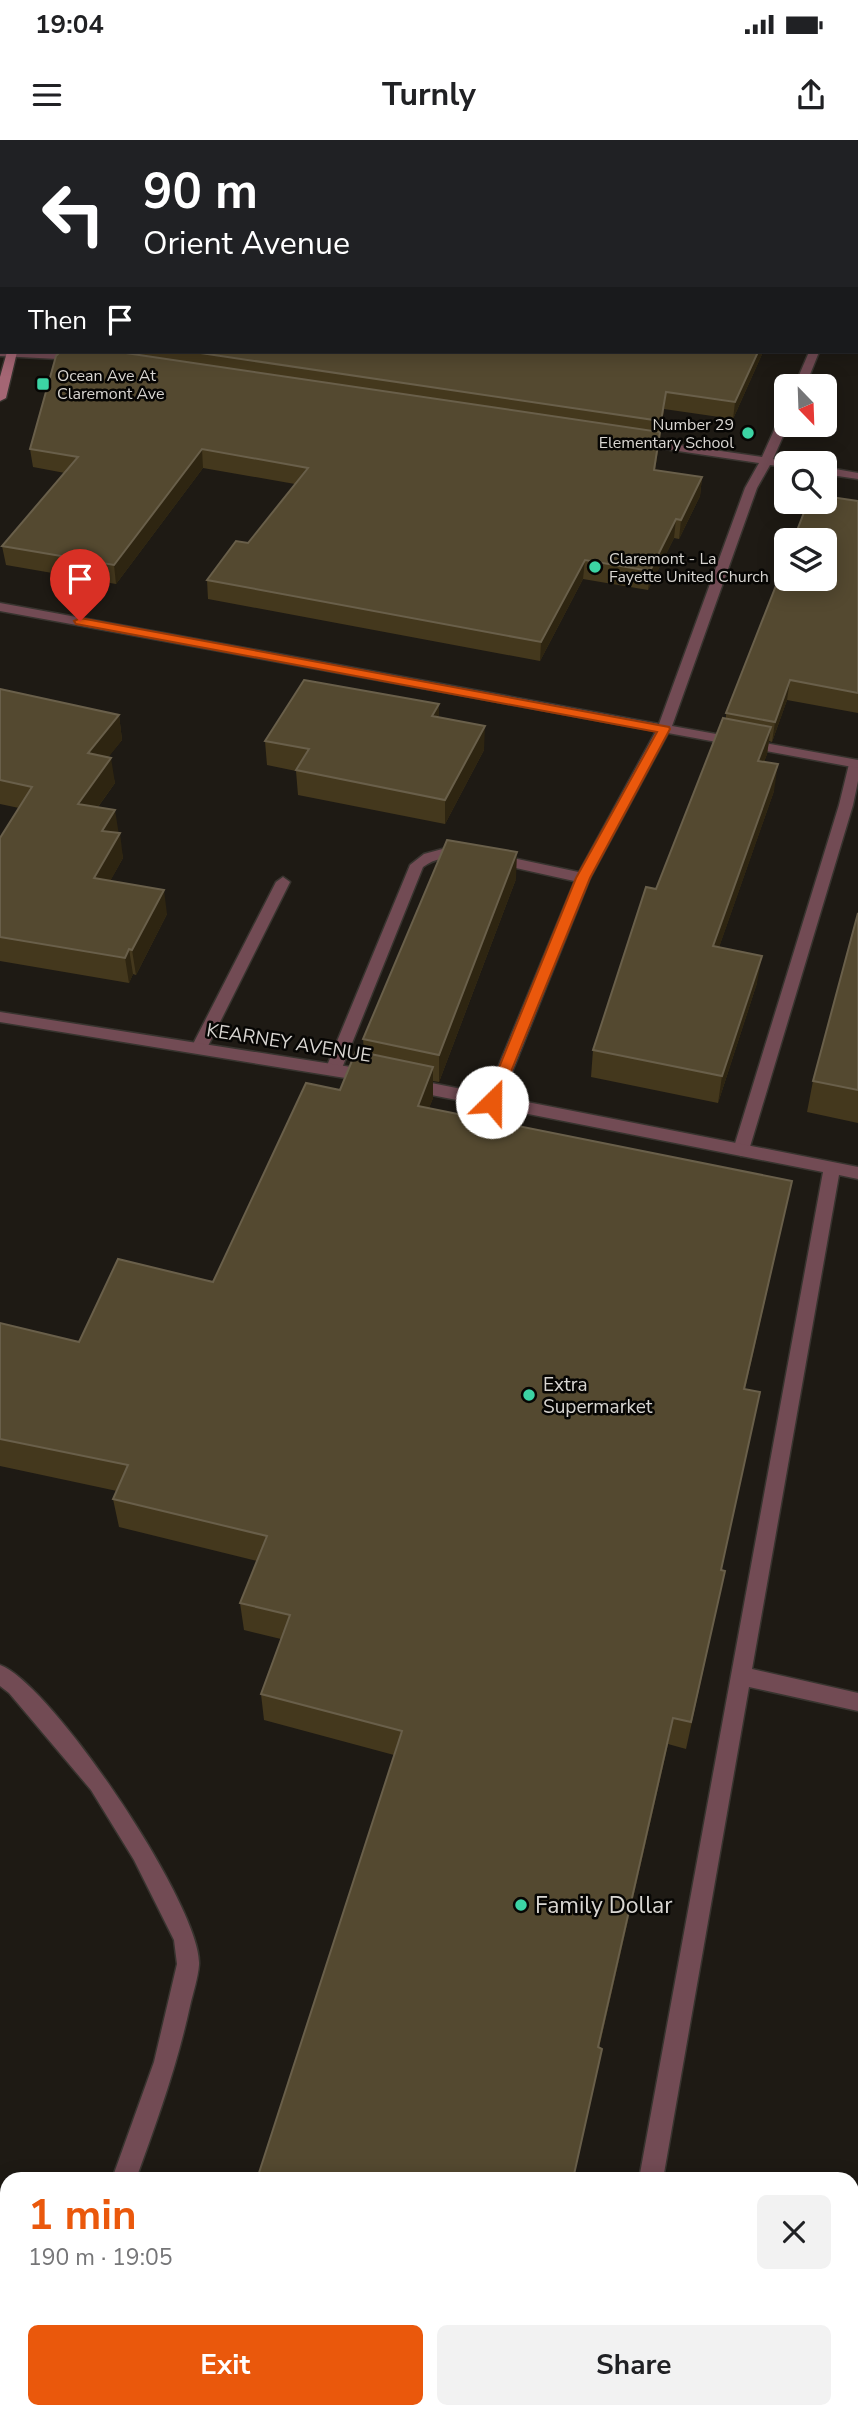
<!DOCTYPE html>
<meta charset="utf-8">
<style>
:root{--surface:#fff;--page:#f2f2f2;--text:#202124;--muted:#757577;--accent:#ea580c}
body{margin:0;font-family:"Nunito Sans",sans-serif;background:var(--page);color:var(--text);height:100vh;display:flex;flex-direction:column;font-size:26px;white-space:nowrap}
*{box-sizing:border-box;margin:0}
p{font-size:23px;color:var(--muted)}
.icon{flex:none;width:38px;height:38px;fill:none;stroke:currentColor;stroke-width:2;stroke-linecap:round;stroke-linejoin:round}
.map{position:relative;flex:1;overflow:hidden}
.details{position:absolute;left:0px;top:2032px;width:859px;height:247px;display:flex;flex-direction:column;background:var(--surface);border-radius:21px 21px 0 0;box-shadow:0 4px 18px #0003}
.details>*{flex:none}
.banner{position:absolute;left:0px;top:0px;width:859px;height:214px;box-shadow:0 4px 18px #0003;background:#202124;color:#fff;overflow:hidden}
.needle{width:46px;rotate:157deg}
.buttons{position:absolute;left:774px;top:234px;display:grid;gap:14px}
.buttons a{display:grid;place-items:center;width:63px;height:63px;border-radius:10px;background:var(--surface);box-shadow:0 4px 18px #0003;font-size:35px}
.pin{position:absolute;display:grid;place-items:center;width:60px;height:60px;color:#fff;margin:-72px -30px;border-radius:50% 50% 50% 0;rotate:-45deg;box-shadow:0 0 7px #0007}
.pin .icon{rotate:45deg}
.me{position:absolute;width:77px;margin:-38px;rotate:23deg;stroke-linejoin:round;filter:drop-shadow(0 0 5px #0008)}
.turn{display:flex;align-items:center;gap:24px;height:147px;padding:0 28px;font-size:32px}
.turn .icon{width:91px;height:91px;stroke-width:2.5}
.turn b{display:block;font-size:49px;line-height:60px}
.then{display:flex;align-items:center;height:66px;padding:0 28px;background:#0003;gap:14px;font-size:26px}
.round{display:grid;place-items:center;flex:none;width:74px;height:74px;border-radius:10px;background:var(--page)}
.overview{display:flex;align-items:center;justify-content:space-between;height:119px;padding:0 28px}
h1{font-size:42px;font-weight:700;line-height:52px;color:var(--accent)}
.primary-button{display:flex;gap:14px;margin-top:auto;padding:14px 28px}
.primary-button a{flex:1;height:80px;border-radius:10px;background:var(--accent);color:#fff;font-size:28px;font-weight:700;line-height:80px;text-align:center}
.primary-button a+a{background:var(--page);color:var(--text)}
.status{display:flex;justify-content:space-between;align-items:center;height:49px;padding:0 35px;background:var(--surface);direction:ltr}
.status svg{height:19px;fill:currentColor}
header{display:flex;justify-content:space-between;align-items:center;height:91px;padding:0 28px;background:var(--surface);font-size:32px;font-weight:700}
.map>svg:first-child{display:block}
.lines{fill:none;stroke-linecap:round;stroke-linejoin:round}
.lane-casing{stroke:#38342f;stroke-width:3}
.street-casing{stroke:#38342f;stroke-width:3}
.secondary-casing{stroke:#38342f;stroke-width:3}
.lane{fill:#724b54;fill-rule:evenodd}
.street{fill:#724b54;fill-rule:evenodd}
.secondary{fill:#a46674;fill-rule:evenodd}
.wall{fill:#44381d}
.shaded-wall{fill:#2e2511}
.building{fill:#544930;stroke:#695f4a;stroke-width:2}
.route{fill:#ea580c;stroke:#983908;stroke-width:2}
.poi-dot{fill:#3cd4a4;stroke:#070604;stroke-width:2.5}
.labels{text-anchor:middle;stroke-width:5;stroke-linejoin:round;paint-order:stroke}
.far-poi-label{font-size:16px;fill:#d9d6d2;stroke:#070604;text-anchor:start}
.street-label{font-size:19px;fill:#d9d6d2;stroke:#070604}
.poi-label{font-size:19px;fill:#d9d6d2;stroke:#070604;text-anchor:start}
.near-poi-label{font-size:23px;fill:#d9d6d2;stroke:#070604;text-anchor:start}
</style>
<div class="status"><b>19:04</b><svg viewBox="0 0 49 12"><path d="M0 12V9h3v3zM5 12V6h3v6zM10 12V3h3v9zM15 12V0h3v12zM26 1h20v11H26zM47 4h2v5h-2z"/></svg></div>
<header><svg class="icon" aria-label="menu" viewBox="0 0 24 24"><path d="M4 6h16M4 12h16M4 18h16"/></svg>Turnly<svg class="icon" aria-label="share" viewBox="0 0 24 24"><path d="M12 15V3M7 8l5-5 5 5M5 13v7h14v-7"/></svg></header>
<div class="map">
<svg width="858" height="2278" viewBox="0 0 858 2278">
<rect width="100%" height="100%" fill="#1e1a14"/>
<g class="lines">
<!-- lane casing -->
<g class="lane-casing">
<path id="lane" d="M 850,620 L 858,620 L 858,641 L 853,665 L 749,1010 L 741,1016 L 733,1010 L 839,665 Z
M 446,708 L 466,709 L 473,714 C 463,723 445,711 423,727 L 342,928 L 340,932 L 328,932 L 326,928 L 410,725 L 424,714 Z
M 494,714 L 583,733 L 590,738 L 583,743 L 489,722 L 487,719 L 489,716 Z
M 283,737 L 290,742 L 205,912 L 193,912 L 191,908 L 276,742 Z
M 0,1525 C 52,1544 203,1769 199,1825 C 198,1838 193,1853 190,1866 C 177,1926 157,1981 136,2039 L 112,2039 L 154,1922 L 177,1824 L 174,1800 L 134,1720 L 91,1650 L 9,1553 L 0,1546 Z
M 32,2272 L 58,2272 L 56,2278 L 30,2278 Z"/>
</g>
<!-- street casing -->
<g class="street-casing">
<path id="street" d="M 0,210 L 77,214 L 82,217 L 77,220 L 0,216 Z
M 809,212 L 819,212 L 805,247 L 794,247 Z
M 786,274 L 786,285 L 788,285 L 773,319 L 792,324 L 786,324 L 786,327 L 770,325 L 757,348 L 672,586 L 858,620 L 858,628 L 668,593 L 590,738 L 502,957 L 858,1027 L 858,1039 L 839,1035 L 752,1529 L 858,1553 L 858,1571 L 749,1547 L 663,2039 L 639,2039 L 823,1032 L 411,951 L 403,945 L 411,939 L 487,954 L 576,738 L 656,591 L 0,471 L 0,463 L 659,584 L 745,348 L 759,323 L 638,305 L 632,302 L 638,299 L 762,317 L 780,277 Z
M 824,327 L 858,333 L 858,339 L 824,334 Z
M 0,872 L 370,930 L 378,936 L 370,942 L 0,882 Z
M 596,2272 L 622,2272 L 621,2278 L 595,2278 Z"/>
</g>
<!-- secondary casing -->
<g class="secondary-casing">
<path id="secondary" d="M 60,0 L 70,0 L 60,2 Z
M 7,212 L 17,212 L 6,258 L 0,261 L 0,237 Z"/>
</g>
<!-- lane -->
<use href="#lane" class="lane"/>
<!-- street -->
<use href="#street" class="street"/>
<!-- secondary -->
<use href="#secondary" class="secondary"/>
</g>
<!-- wall -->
<path class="wall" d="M 60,212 L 763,212 L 733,279 L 664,269 L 655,330 L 702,337 L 700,356 L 679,399 L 674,398 L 648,450 L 583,439 L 540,521 L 208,459 L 207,440 L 248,403 L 295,344 L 203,328 L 116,444 L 6,425 L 2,406 L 65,333 L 33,327 L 30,309 Z
M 858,361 L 858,573 L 787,560 L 772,602 L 769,601 L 767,614 L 764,622 L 774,651 L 719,807 L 757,843 L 718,963 L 591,937 L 593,910 L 656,749 L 726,579 L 726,573 Z
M 0,549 L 119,575 L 122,600 L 108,617 L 115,643 L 98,667 L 118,693 L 123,718 L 110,741 L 167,774 L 136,835 L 133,834 L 129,843 L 0,821 L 0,698 L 19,668 L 0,664 Z
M 439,564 L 439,577 L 484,610 L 445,684 L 298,655 L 296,631 L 267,625 L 265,601 Z
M 516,739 L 439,942 L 433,941 L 433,958 L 429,968 L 785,1072 L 745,1249 L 721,1430 L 725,1431 L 686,1609 L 668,1604 L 599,1908 L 598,1930 L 394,1615 L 264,1580 L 261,1554 L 281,1499 L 244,1490 L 240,1463 L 257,1421 L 119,1387 L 113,1359 L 117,1351 L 0,1326 L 0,1183 L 79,1202 L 213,1142 L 364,912 L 363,899 Z
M 858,773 L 858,983 L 807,972 L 813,941 Z"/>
<!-- shaded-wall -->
<path class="shaded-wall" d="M 758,212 L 763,212 L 733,279 L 735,262 Z
M 666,252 L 664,269 L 660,299 L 661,281 Z
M 660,292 L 658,310 L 652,349 L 654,330 Z
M 202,309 L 203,328 L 116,444 L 114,425 Z
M 702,337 L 700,356 L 679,399 L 681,380 Z
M 676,379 L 674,398 L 648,450 L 650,431 Z
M 585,420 L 583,439 L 540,521 L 541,502 Z
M 790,540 L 787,560 L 772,602 L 775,582 Z
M 439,564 L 439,588 L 432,576 Z
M 119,575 L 122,600 L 92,638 L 88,613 Z
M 485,586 L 484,610 L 445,684 L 445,660 Z
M 771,587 L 767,614 L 754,648 L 758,621 Z
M 111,618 L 115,643 L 82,689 L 78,664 Z
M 778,624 L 774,651 L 710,833 L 713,806 Z
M 115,670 L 119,695 L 102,691 Z
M 120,693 L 123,718 L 98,763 L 94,738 Z
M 517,712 L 516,739 L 439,942 L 439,915 Z
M 164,750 L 167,774 L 136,835 L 132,810 Z
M 129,809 L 133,834 L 129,843 L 125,818 Z
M 762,816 L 757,843 L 718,963 L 722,936 Z
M 433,927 L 433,958 L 418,997 L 418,966 Z
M 792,1041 L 785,1072 L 738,1279 L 744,1249 Z
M 673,1578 L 668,1604 L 594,1929 L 598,1907 Z"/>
<!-- building -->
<path class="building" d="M 103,0 L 858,0 L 858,97 L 858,2 L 103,2 Z
M 60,212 L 119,212 L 660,292 L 654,330 L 702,337 L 681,380 L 676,379 L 650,431 L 585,420 L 541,502 L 207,440 L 236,401 L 248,403 L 308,328 L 202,309 L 114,425 L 2,406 L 78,317 L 30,309 L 56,216 Z
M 194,212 L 758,212 L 735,262 L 666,252 L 661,281 Z
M 824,356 L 858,361 L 858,553 L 790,540 L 775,582 L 726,573 L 786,420 L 786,439 L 824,439 L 824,401 L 793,401 L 808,362 L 824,362 Z
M 304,540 L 439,564 L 432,576 L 485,586 L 445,660 L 296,630 L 309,609 L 265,601 Z
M 0,549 L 119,575 L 88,613 L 111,618 L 78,664 L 115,670 L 102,691 L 120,693 L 94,738 L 164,750 L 132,810 L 129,809 L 125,818 L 0,797 L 0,698 L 32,647 L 0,640 Z
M 723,578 L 771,587 L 758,621 L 778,624 L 713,806 L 762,816 L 722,936 L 593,910 L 646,747 L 656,749 Z
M 447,700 L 517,712 L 439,915 L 363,899 Z
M 858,773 L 858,950 L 813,941 Z
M 356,911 L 433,927 L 418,966 L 792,1041 L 744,1249 L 760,1252 L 721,1430 L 725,1431 L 691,1582 L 673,1578 L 598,1907 L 602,1909 L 573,2039 L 257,2039 L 402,1591 L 261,1554 L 290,1475 L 240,1463 L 267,1396 L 113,1359 L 128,1325 L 0,1299 L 0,1183 L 79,1202 L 118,1119 L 213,1142 L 306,943 L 340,950 Z
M 182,2272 L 524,2272 L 523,2278 L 180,2278 Z"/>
<!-- route -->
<path class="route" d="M 80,478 L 669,587 L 670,589 L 590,738 L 497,966 L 492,968 L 485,962 L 576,738 L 657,592 L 76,484 L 74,481 Z"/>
<!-- markers -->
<g class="poi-dot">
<rect x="36" y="237" width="14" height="14" rx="3.5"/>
<circle cx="748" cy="293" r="7"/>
<circle cx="595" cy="427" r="7"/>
<circle cx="529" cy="1255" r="7"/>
<circle cx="521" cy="1765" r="7"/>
</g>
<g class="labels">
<!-- far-poi labels -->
<g class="far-poi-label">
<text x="57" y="241">Ocean Ave At<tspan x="57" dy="18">Claremont Ave</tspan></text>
<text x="734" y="290" text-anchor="end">Number 29<tspan x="734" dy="18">Elementary School</tspan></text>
<text x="609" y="424">Claremont - La<tspan x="609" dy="18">Fayette United Church</tspan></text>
</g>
<!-- street labels -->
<g class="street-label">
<text transform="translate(289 902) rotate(9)" y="7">KEARNEY AVENUE</text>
</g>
<!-- poi labels -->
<g class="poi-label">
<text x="543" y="1251">Extra<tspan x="543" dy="22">Supermarket</tspan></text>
</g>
<!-- near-poi labels -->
<g class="near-poi-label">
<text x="535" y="1773">Family Dollar</text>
</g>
</g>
</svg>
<div class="buttons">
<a><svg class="needle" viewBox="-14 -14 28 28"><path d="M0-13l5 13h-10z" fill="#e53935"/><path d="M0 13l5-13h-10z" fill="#757577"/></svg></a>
<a><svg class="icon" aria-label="search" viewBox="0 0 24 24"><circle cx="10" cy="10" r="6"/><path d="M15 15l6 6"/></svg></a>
<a><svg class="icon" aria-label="layers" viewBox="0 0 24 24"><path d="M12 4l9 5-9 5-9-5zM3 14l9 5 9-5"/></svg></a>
</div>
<div class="pin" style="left:80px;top:481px;background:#d93025"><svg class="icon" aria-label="arrive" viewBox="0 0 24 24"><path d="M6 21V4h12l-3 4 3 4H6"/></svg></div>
<svg class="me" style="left:492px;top:962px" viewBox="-20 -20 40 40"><circle r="19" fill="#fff"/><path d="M0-13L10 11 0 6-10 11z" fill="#ea580c"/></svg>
<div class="banner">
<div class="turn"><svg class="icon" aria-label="left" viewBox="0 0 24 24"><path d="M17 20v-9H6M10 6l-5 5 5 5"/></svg><div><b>90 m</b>Orient Avenue</div></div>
<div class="then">Then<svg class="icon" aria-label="arrive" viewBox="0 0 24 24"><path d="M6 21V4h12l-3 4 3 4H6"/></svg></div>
</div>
<section class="details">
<div class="overview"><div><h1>1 min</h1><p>190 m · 19:05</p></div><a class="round"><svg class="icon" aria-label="close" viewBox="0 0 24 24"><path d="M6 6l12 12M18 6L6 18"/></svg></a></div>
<div class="primary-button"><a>Exit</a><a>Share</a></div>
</section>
</div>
